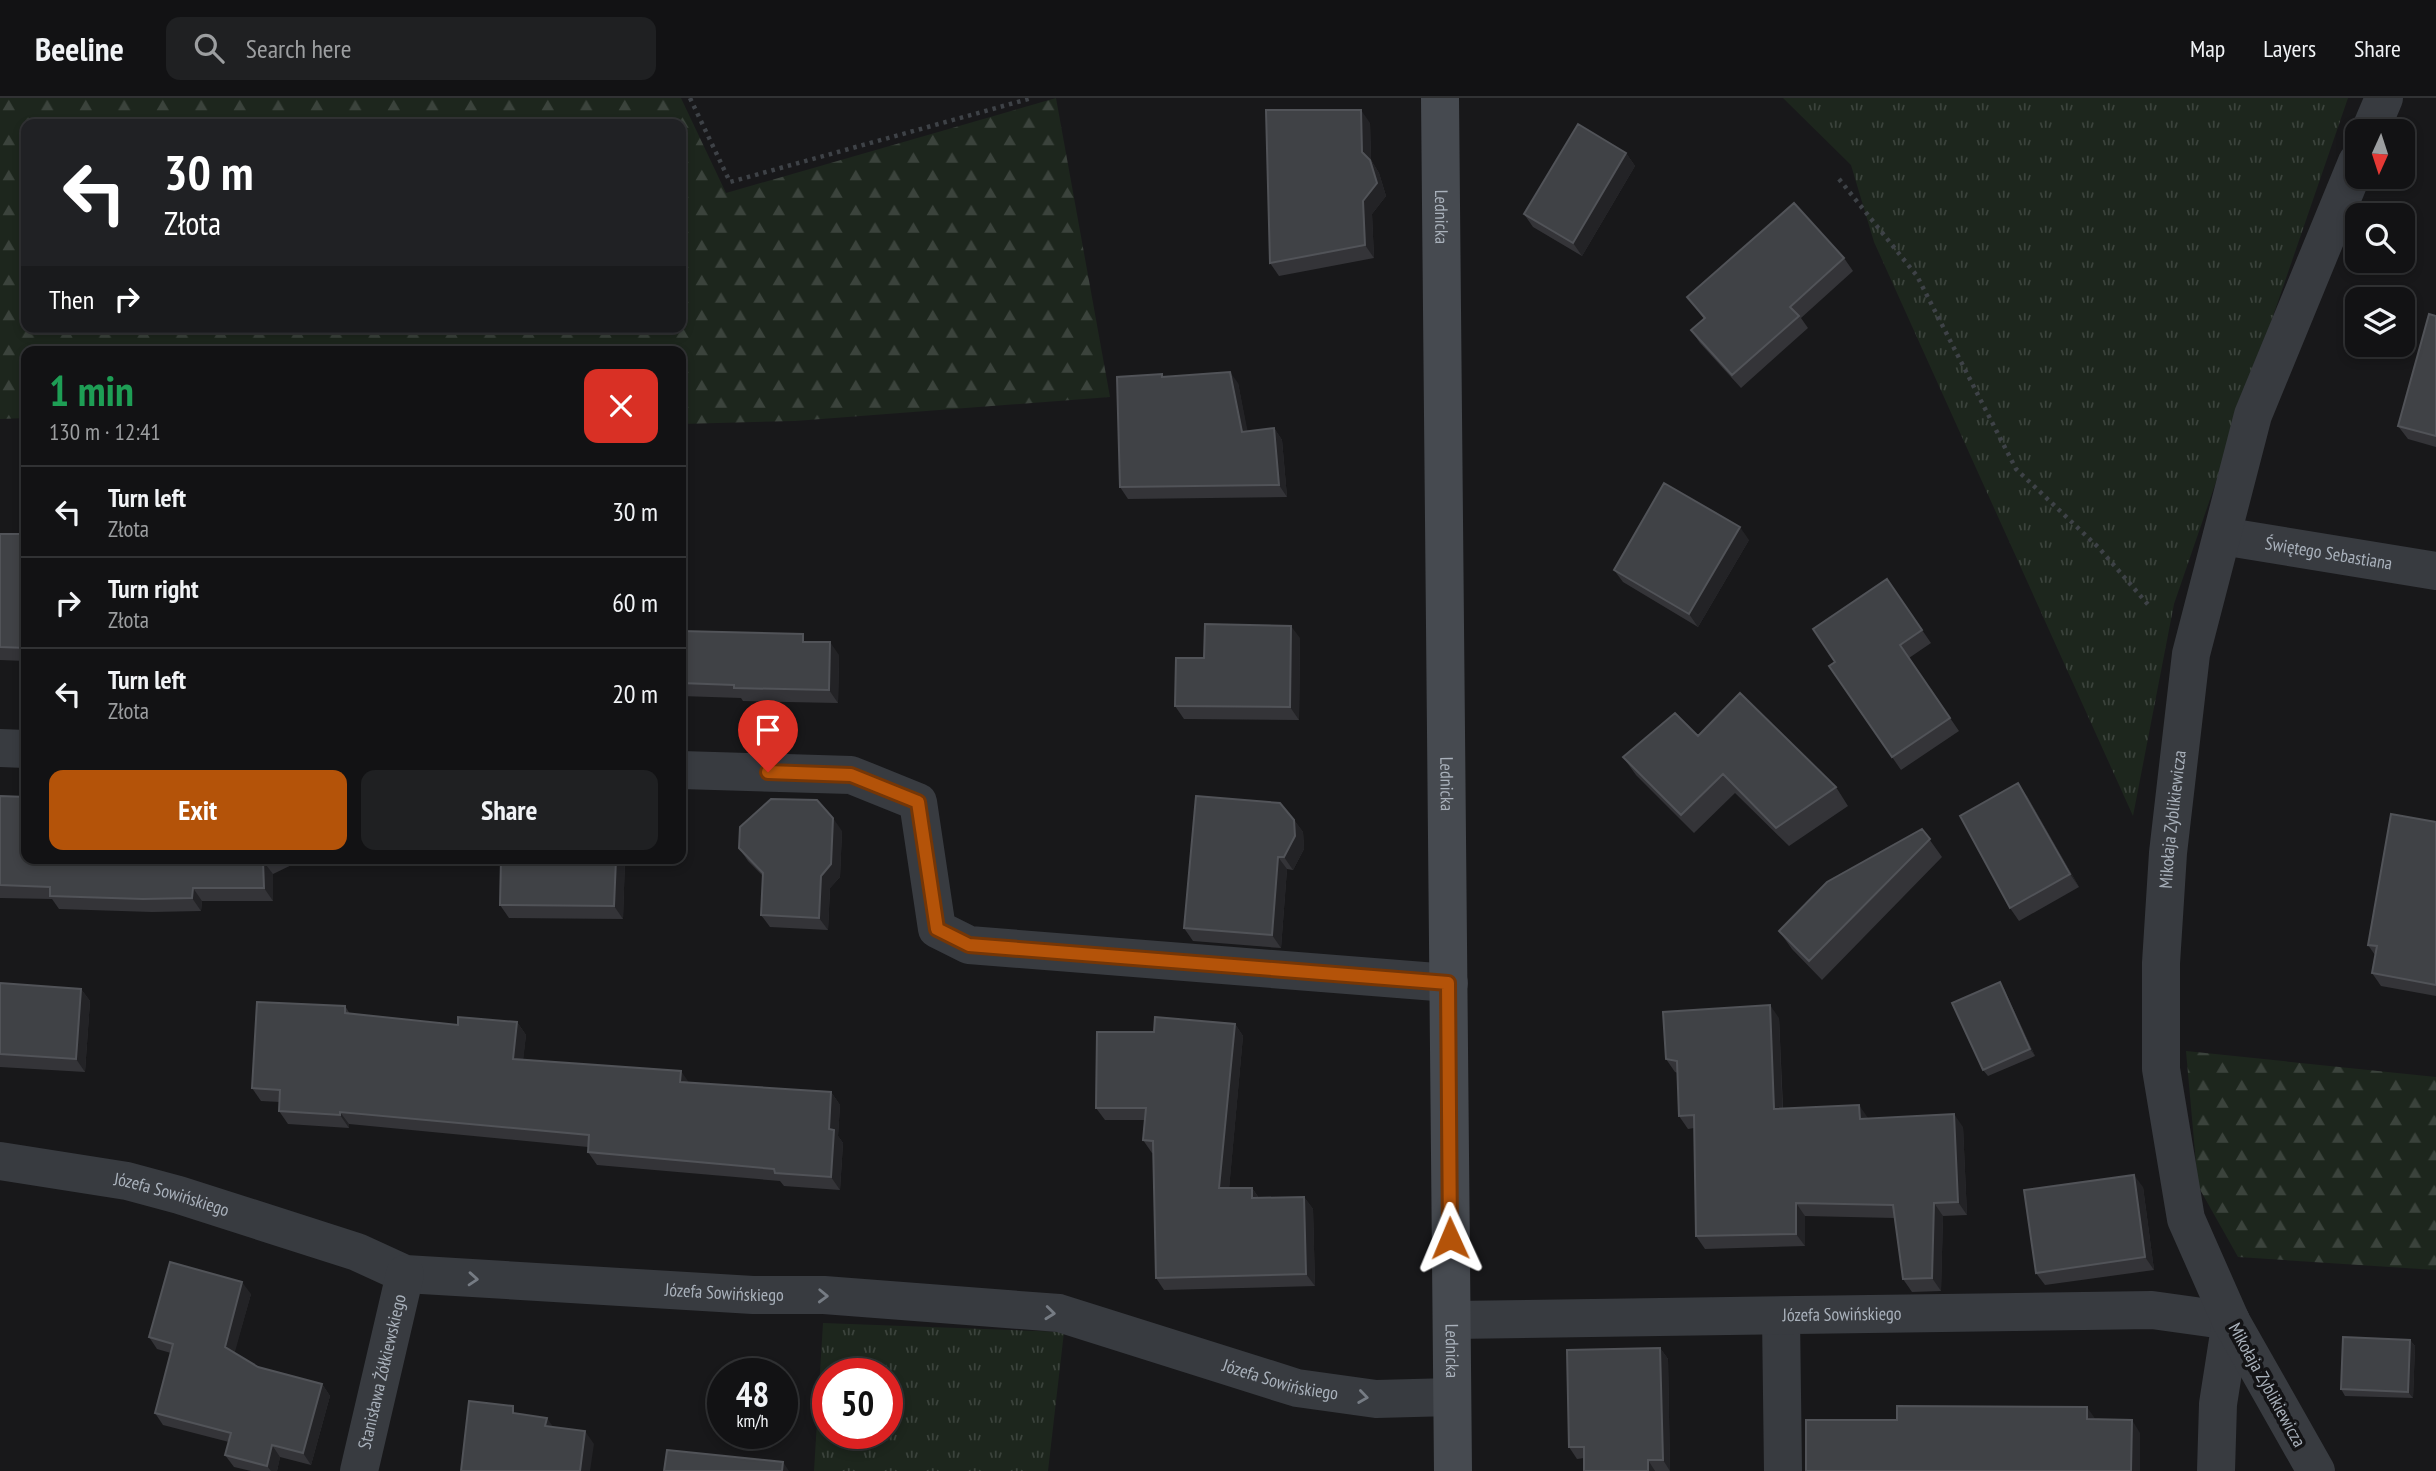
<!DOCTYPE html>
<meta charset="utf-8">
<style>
:root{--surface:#121214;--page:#1f2022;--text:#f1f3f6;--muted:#9c9ea0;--line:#313234;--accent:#b45309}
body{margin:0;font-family:"PT Sans Narrow",sans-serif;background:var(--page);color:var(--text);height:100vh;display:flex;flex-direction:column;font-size:26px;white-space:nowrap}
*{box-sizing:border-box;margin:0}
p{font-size:23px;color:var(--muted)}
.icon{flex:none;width:38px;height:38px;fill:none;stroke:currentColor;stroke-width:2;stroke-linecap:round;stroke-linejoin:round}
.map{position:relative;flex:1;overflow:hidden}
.panel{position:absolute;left:21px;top:248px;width:665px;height:518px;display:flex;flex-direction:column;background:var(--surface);border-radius:14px;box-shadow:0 4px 10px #0003,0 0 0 2px var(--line)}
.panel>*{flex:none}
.guide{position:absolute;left:21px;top:21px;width:665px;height:214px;border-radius:14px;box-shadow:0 4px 10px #0003,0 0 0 2px var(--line);background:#202124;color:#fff;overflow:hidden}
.needle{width:46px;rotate:183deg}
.controls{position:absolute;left:2345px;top:21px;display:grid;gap:14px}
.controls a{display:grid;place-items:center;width:70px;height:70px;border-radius:14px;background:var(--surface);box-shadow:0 4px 10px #0003,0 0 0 2px var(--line);font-size:35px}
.speed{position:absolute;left:707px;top:1260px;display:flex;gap:14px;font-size:35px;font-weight:700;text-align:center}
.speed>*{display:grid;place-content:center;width:91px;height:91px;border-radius:50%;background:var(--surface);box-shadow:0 4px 10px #0003,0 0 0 2px var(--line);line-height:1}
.speed small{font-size:18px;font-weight:400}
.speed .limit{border:10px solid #d22;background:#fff;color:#111}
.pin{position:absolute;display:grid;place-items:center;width:60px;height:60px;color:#fff;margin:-72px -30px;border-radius:50% 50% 50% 0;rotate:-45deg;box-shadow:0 0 7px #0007}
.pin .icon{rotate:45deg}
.me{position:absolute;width:77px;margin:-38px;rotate:359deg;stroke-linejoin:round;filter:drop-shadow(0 0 5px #0008)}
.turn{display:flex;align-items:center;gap:24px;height:147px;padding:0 28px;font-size:32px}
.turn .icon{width:91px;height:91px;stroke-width:2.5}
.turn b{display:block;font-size:49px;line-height:60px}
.then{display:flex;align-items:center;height:66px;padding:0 28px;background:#0003;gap:14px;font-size:26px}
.round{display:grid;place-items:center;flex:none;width:74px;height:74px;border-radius:14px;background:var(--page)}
.headline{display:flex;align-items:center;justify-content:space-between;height:119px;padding:0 28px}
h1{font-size:42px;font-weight:700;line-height:52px;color:#1e9e55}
.action{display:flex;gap:14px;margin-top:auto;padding:14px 28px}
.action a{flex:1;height:80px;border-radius:14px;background:var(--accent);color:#fff;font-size:28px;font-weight:700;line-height:80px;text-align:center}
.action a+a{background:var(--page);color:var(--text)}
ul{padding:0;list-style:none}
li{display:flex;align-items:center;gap:21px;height:91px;padding:0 28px;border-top:2px solid var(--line)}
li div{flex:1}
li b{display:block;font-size:26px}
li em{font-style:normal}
header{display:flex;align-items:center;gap:42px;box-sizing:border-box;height:98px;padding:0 35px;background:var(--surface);border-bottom:2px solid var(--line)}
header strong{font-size:33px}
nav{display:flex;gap:38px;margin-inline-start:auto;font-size:24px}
.search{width:490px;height:63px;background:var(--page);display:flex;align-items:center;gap:18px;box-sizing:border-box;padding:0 24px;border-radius:14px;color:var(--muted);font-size:26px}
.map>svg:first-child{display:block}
.grass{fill:url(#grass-tufts);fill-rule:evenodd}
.forest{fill:url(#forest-firs);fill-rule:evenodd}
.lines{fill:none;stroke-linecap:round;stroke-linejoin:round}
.path{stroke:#3e4247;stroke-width:4.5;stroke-dasharray:3.5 5;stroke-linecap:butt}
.street{stroke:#383b40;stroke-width:38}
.secondary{stroke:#464a50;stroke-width:38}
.wall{fill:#343438}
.shaded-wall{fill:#232326}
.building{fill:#404246;stroke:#515358;stroke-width:2}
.oneway{stroke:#767c84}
.route-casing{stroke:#753606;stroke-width:18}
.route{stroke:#b45309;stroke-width:12}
.labels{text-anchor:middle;stroke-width:7;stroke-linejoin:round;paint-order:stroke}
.street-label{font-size:18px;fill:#a9b1bb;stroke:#131315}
</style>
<header>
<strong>Beeline</strong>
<div class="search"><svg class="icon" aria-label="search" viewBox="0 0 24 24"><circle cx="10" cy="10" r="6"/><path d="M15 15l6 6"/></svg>Search here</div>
<nav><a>Map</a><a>Layers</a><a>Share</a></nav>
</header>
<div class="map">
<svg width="2436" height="1373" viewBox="0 0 2436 1373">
<defs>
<pattern id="grass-tufts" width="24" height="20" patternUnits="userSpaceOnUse" patternTransform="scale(1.75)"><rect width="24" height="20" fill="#1d261d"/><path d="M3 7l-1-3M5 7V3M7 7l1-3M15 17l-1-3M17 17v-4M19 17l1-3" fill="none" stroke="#3b433c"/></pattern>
<pattern id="forest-firs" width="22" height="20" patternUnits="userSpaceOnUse" patternTransform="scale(1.75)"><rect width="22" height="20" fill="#1d261d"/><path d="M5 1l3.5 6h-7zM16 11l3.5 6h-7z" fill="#3b433c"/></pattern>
</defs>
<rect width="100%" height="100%" fill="#18181a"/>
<!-- grass -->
<path class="grass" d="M 1783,0 L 2348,0 L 2174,506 L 2133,718 L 1874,144 L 1851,67 Z
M 823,1225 L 1064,1234 L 1048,1373 L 814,1373 ZM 828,1276 L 887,1276 L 887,1335 L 828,1335 Z"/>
<!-- forest -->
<path class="forest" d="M 0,0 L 681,0 L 726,95 L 1056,0 L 1110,299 L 795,323 L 681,326 L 681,254 L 26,254 L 26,320 L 0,321 ZM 26,26 L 681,26 L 681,229 L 26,229 Z
M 2186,953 L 2436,979 L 2436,1172 L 2238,1159 L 2198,1088 Z"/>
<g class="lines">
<!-- path -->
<path class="path" d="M 690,0 L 730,84 L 1032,0
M 1839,81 L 1917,178 L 2016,371 L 2099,450 L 2151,510"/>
<!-- street -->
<g class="street">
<path d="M 2370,33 L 2384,0"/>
<path id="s1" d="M 2222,438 L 2436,473"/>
<path d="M 0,650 L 26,651"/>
<path d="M 681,672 L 851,677 L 918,704 L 937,831 L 969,847 L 1449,885"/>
<path id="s2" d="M 0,1063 L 127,1083 L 179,1097 L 357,1154 L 405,1176 L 753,1197 L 824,1197 L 1059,1215 L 1297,1290 L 1376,1301 L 1452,1299"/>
<path d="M 1781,1218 L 1783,1373"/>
<path id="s3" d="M 1452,1222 L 2152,1212 L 2231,1223"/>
<path id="s4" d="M 359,1373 L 405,1176"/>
<path d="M 2216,1373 L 2218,1306 L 2231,1223"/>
<path id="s5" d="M 2316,1373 L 2231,1223 L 2186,1121 L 2161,971 L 2161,865 L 2168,755 L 2191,556 L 2253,317 L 2357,64"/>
</g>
<!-- secondary -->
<path class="secondary" id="s6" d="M 1440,0 L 1453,1373"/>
</g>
<!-- wall -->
<path class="wall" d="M 1370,25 L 1371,62 L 1379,75 L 1386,98 L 1372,116 L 1374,160 L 1279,178 L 1270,165 Z
M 1626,55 L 1635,68 L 1582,158 L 1533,129 L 1524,116 Z
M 1844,160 L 1853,173 L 1801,220 L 1808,230 L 1741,290 L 1700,245 L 1691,232 L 1704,221 L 1687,199 Z
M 2436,218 L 2436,349 L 2408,341 L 2398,328 Z
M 1162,276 L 1164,279 L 1238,285 L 1247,333 L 1274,330 L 1282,342 L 1287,399 L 1128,401 L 1120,389 Z
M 0,436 L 26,436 L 26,563 L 0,562 Z
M 1749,442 L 1698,529 L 1623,484 L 1614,472 Z
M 1887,481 L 1931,545 L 1909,560 L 1959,633 L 1901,672 L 1829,568 L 1835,564 Z
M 681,533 L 808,544 L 839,557 L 838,605 L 743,603 L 741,600 L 681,598 Z
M 1300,540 L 1299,622 L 1184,621 L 1175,608 L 1204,560 Z
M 1698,638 L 1836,689 L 1848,708 L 1789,748 L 1735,695 L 1694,735 L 1636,677 L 1623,659 Z
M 0,698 L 26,761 L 304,761 L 273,776 L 273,803 L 202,803 L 201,813 L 152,814 L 59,811 L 52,801 L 0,800 Z
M 2027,698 L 2079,789 L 2019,823 L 2010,810 Z
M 1294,722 L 1303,734 L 1304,751 L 1293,772 L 1287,771 L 1281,850 L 1193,843 L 1184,830 Z
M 2436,724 L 2436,898 L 2381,888 L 2372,875 L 2375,857 L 2368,847 Z
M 1922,731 L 1942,759 L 1822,882 L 1792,851 L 1779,833 Z
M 842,733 L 840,779 L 830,790 L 828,832 L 770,829 L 761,817 L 763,778 L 748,763 L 739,750 Z
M 501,761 L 625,761 L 623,821 L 509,820 L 500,807 Z
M 2000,884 L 2004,891 L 2035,958 L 1988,978 L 1983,972 Z
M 0,885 L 81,891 L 90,903 L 85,974 L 0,969 Z
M 345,908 L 350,916 L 458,927 L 517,924 L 526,937 L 523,961 L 689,985 L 831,994 L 840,1007 L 838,1038 L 843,1045 L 840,1092 L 784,1088 L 780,1083 L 597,1067 L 588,1054 L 588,1049 L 349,1026 L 349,1030 L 288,1026 L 279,1013 L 280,1004 L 261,1003 L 252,990 Z
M 1779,920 L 1783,1010 L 1868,1020 L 1963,1029 L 1967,1117 L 1943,1118 L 1941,1193 L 1912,1194 L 1903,1181 L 1895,1120 L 1805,1118 L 1805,1148 L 1705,1151 L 1696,1138 L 1694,1030 L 1688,1031 L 1679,1018 L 1678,975 L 1675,974 L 1666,961 Z
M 1235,926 L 1243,938 L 1229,1090 L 1252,1090 L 1259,1100 L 1304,1099 L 1313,1111 L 1315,1188 L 1164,1192 L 1156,1180 L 1153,1055 L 1152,1055 L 1143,1042 L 1145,1022 L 1105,1022 L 1096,1010 L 1154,934 Z
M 2143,1089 L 2154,1172 L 2045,1187 L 2036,1175 Z
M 251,1196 L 234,1255 L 258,1269 L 322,1286 L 330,1298 L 311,1367 L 280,1359 L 277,1373 L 251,1373 L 234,1369 L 225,1357 L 229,1344 L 163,1327 L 155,1315 L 171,1255 L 157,1251 L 149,1239 Z
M 2410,1242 L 2415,1248 L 2413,1300 L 2345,1298 L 2341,1291 Z
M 1660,1250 L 1668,1261 L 1670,1373 L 1584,1373 L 1584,1360 L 1577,1361 L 1569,1349 Z"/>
<!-- shaded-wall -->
<path class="shaded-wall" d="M 1361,12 L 1370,25 L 1371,62 L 1379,75 L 1386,98 L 1372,116 L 1374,160 L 1365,147 Z
M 1626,55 L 1635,68 L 1582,158 L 1573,145 Z
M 1230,274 L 1238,285 L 1250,345 L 1242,334 Z
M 1274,330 L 1282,342 L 1287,399 L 1279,387 Z
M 1740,429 L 1749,442 L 1698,529 L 1689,516 Z
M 1291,528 L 1300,540 L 1299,622 L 1290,609 Z
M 830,544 L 839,557 L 838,605 L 829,592 Z
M 2018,685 L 2027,698 L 2079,789 L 2070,776 Z
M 833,720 L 842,733 L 840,779 L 830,790 L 828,832 L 819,820 L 821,778 Z
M 1294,722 L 1303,734 L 1304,751 L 1293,772 L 1284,759 Z
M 1278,759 L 1287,771 L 1281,850 L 1272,837 Z
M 616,761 L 625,761 L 623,821 L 614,808 Z
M 263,763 L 273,776 L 273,803 L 264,790 Z
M 193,790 L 202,803 L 201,813 L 192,800 Z
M 2000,884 L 2004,891 L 2035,958 L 2030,951 Z
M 81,891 L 90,903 L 85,974 L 76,961 Z
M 1770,907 L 1779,920 L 1783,1023 L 1774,1011 Z
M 517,924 L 526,937 L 522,973 L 513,961 Z
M 1235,926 L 1243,938 L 1228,1103 L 1219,1090 Z
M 681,973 L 690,986 L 680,984 Z
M 831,994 L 840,1007 L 838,1038 L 843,1045 L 840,1092 L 831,1079 L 829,1031 Z
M 1859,1007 L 1868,1020 L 1860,1021 Z
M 340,1014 L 349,1026 L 349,1030 L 340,1017 Z
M 1954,1016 L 1963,1029 L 1967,1117 L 1958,1104 Z
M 2134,1077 L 2143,1089 L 2154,1172 L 2145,1159 Z
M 1252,1090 L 1260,1102 L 1252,1100 Z
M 1304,1099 L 1313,1111 L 1315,1188 L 1306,1176 Z
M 1796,1105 L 1805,1118 L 1805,1148 L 1796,1136 Z
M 1934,1105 L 1943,1118 L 1941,1193 L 1932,1180 Z
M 242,1184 L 251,1196 L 233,1261 L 225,1249 Z
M 2410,1242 L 2415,1248 L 2413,1300 L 2408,1294 Z
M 1660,1250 L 1668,1261 L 1670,1373 L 1663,1362 Z
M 322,1286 L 330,1298 L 311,1367 L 303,1355 Z
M 2087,1309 L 2096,1322 L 2087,1321 Z
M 547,1320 L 556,1333 L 545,1328 Z
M 2132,1322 L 2140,1335 L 2140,1373 L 2131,1373 Z
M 585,1333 L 594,1346 L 590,1373 L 580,1373 Z
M 272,1347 L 280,1359 L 277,1373 L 271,1373 L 267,1368 Z
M 1648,1362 L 1655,1373 L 1648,1373 Z
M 783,1364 L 789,1373 L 782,1373 Z"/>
<!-- building -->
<path class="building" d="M 1266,12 L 1361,12 L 1362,54 L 1370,62 L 1377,85 L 1363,103 L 1365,147 L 1270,165 Z
M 1578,26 L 1626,55 L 1573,145 L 1524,116 Z
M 1794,105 L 1844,160 L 1790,209 L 1799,218 L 1732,277 L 1691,232 L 1705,220 L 1687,199 Z
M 2429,216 L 2436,218 L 2436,338 L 2398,328 Z
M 1230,274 L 1242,334 L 1274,330 L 1279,387 L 1120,389 L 1117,279 L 1162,276 L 1162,279 Z
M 1664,385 L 1740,429 L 1689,516 L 1614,472 Z
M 0,436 L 26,436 L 26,550 L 0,549 Z
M 1887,481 L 1922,532 L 1900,547 L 1950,620 L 1892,659 L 1829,568 L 1835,564 L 1813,531 Z
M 1205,526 L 1291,528 L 1290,609 L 1175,608 L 1176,560 L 1204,560 Z
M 681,533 L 803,536 L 803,544 L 830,544 L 829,592 L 734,590 L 734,587 L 681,585 Z
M 1740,595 L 1836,689 L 1776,730 L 1723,676 L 1681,717 L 1623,659 L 1675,615 L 1698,638 Z
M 2018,685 L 2070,776 L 2010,810 L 1960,718 Z
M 0,698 L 26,699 L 26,761 L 268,761 L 263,763 L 264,790 L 193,790 L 192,800 L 143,801 L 50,798 L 50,789 L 0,787 Z
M 1196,698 L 1280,705 L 1294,722 L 1295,738 L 1284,759 L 1278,759 L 1272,837 L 1184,830 Z
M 771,701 L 817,702 L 833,720 L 831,766 L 821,778 L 819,820 L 761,817 L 763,775 L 739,750 L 740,729 Z
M 2391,716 L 2436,724 L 2436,887 L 2372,875 L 2377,848 L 2368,847 Z
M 1922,731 L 1930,741 L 1809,863 L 1779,833 L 1827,784 Z
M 501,761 L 616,761 L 614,808 L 500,807 Z
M 2000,884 L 2030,951 L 1983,972 L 1952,905 Z
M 0,885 L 81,891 L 76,961 L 0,956 Z
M 257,904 L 345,908 L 345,915 L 458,927 L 458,919 L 517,924 L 513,961 L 681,973 L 680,984 L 831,994 L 829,1031 L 834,1032 L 831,1079 L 775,1075 L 774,1071 L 588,1054 L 589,1037 L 340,1014 L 340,1017 L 279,1013 L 280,992 L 252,990 Z
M 1770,907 L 1774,1011 L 1859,1007 L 1860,1021 L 1954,1016 L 1958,1104 L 1934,1105 L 1932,1180 L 1903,1181 L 1893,1107 L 1796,1105 L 1796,1136 L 1696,1138 L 1694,1017 L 1679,1018 L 1677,963 L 1666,961 L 1663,914 Z
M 1155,919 L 1235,926 L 1219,1090 L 1252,1090 L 1252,1100 L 1304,1099 L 1306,1176 L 1156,1180 L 1153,1043 L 1143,1042 L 1146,1010 L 1096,1010 L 1097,934 L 1154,934 Z
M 2134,1077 L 2145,1159 L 2036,1175 L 2024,1092 Z
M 170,1164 L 242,1184 L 225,1249 L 258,1269 L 322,1286 L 303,1355 L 272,1347 L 267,1368 L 225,1357 L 231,1335 L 155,1315 L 173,1246 L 149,1239 Z
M 2343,1239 L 2410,1242 L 2408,1294 L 2341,1291 Z
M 1660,1250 L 1663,1362 L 1648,1362 L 1648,1373 L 1584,1373 L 1584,1349 L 1569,1349 L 1567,1252 Z
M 469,1303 L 513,1308 L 513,1315 L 547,1320 L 545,1328 L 585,1333 L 580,1373 L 461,1373 Z
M 1897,1308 L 2087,1309 L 2087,1321 L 2132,1322 L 2131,1373 L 1806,1373 L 1806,1322 L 1897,1322 Z
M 667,1352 L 783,1364 L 782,1373 L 664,1373 Z"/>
<!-- one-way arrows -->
<defs><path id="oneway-chevron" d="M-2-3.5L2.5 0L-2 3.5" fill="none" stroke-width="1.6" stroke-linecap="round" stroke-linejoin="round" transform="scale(1.75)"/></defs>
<g class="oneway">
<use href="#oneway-chevron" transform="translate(473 1181) rotate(4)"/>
<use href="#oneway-chevron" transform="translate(823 1198) rotate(2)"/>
<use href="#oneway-chevron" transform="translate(1050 1215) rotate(6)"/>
<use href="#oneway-chevron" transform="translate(1363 1299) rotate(8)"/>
</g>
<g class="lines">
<!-- route casing -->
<g class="route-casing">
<path id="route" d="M 768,674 L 851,677 L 918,704 L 937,831 L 969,847 L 1448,885 L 1450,1140"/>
</g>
<!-- route -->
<use href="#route" class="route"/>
</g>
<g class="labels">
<!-- street labels -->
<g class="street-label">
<text dy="6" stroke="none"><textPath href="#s6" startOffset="119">Lednicka</textPath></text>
<text dy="6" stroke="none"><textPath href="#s1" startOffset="108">Świętego Sebastiana</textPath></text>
<text dy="6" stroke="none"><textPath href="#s6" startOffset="686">Lednicka</textPath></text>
<text dy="6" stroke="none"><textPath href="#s5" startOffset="686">Mikołaja Zyblikiewicza</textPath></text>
<text dy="6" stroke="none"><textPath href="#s2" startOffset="175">Józefa Sowińskiego</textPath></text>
<text dy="6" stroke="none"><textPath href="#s2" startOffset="742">Józefa Sowińskiego</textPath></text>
<text dy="6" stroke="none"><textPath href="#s3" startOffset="390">Józefa Sowińskiego</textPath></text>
<text dy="6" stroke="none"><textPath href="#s6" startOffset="1253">Lednicka</textPath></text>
<text dy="6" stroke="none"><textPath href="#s4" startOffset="102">Stanisława Żółkiewskiego</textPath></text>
<text dy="6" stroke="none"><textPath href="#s2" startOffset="1309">Józefa Sowińskiego</textPath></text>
<text transform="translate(2267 1287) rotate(61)" y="6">Mikołaja Zyblikiewicza</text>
</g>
</g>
</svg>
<div class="controls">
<a><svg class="needle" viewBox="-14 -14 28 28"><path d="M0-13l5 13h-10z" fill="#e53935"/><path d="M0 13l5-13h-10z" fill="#9c9ea0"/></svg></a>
<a><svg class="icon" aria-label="search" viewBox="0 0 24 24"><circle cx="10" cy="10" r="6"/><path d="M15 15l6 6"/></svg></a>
<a><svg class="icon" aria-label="layers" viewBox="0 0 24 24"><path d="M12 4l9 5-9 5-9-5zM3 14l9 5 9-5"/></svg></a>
</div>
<div class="speed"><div>48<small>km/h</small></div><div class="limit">50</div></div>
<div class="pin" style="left:768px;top:674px;background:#d93025"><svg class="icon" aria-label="arrive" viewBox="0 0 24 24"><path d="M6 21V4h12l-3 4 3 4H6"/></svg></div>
<svg class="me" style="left:1450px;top:1140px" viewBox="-20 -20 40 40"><path d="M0-17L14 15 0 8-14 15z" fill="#b45309" stroke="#fff" stroke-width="4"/></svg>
<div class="guide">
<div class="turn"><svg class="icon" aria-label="left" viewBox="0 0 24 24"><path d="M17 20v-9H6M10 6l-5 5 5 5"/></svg><div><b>30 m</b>Złota</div></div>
<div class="then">Then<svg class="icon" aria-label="right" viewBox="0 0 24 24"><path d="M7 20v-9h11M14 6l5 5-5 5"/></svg></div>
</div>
<section class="panel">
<div class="headline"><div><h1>1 min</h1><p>130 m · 12:41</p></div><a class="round" style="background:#d93025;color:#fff"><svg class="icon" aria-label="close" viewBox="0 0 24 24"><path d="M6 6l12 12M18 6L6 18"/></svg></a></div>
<ul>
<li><svg class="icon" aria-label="left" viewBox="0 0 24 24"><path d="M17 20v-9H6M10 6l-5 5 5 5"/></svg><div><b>Turn left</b><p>Złota</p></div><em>30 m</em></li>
<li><svg class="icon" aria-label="right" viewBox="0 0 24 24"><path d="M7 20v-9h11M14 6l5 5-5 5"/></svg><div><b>Turn right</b><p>Złota</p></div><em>60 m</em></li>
<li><svg class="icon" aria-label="left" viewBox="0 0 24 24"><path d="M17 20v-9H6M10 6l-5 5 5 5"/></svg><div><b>Turn left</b><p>Złota</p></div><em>20 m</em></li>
</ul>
<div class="action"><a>Exit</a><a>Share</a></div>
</section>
</div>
